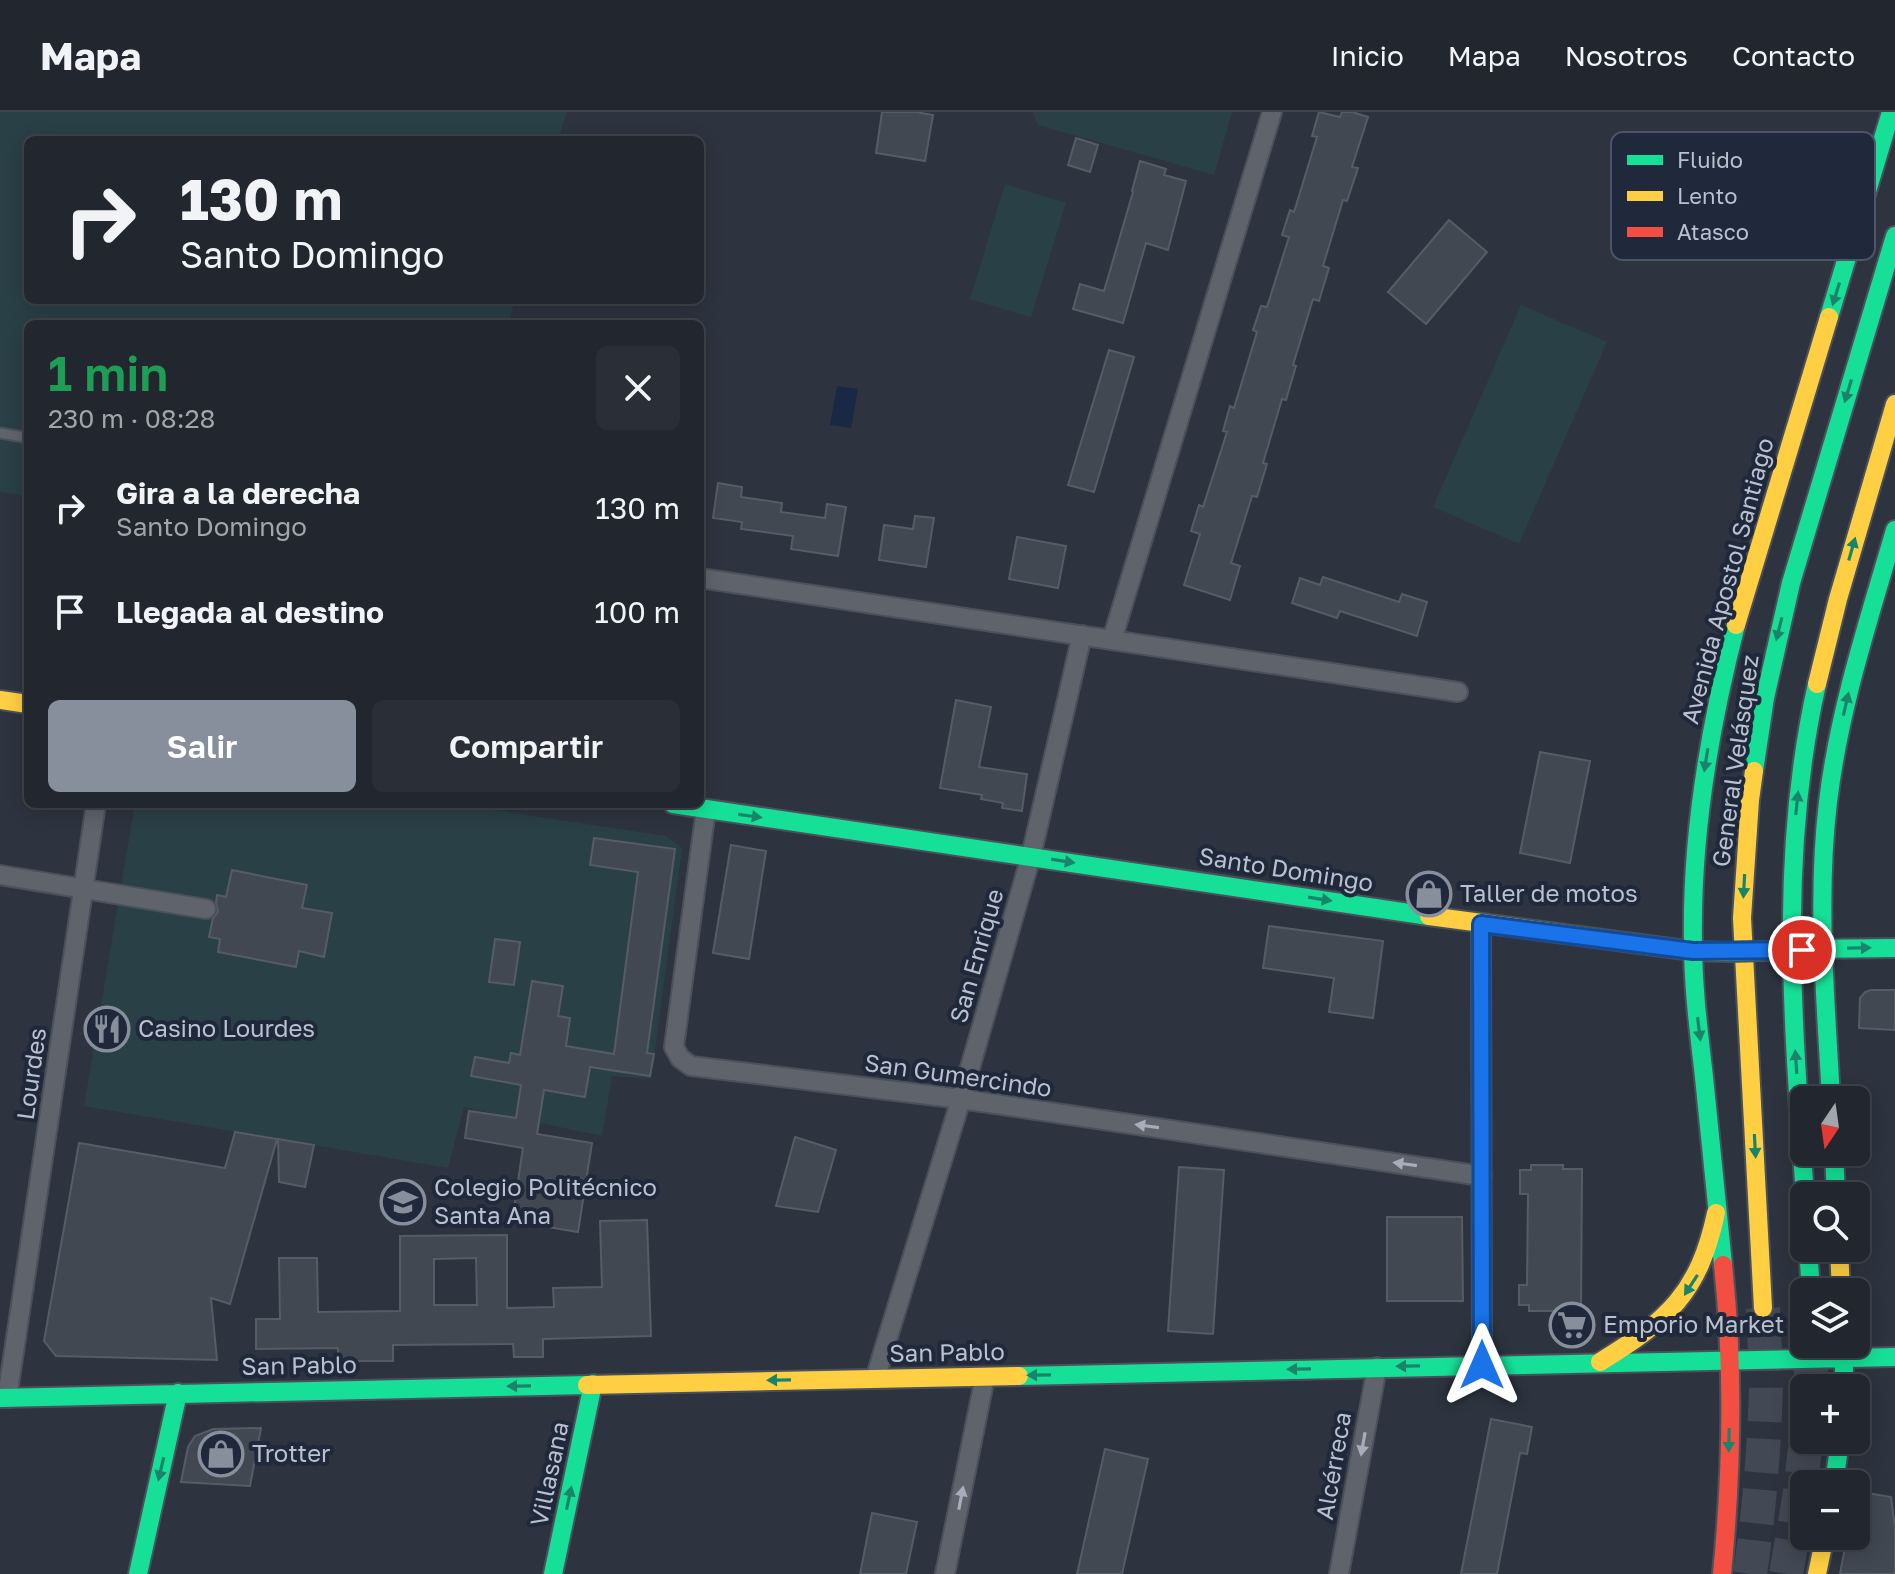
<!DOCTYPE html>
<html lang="es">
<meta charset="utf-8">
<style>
:root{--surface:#22272f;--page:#2a2f37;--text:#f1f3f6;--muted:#a2a5aa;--line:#3f444b;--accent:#888f9c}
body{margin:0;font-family:"Golos Text",sans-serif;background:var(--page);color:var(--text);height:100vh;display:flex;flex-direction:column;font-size:30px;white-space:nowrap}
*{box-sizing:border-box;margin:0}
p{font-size:26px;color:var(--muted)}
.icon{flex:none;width:44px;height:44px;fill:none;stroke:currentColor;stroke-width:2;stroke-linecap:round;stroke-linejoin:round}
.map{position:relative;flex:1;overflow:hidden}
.panel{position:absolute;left:24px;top:208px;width:680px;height:488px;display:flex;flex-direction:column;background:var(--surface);border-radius:12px;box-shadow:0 4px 20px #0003,0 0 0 2px var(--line)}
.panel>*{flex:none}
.hud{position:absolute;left:24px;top:24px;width:680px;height:168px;border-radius:12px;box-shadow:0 4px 20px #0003,0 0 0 2px var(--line);background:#22272f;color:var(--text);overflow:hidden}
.needle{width:52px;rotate:193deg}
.controls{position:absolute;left:1790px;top:974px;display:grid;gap:16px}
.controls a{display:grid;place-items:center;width:80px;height:80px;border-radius:12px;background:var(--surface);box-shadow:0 4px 20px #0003,0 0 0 2px var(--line);font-size:40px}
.pin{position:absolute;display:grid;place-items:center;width:68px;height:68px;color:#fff;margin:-34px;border:4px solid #fff;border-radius:50%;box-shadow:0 2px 8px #0007}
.me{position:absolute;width:88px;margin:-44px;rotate:0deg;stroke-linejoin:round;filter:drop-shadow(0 0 6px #0008)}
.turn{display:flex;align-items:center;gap:28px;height:168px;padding:0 24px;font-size:36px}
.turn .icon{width:104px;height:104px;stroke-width:2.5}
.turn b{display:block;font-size:56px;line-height:68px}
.round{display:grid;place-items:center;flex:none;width:84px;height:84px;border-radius:12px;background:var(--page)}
.overview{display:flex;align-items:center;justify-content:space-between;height:136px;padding:0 24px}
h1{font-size:48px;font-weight:600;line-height:60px;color:#1e9e55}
.primary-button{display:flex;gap:16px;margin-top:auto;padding:16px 24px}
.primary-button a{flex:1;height:92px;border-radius:12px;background:var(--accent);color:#fff;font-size:32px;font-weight:600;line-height:92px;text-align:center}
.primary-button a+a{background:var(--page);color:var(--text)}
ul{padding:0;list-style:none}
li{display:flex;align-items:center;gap:24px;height:104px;padding:0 24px}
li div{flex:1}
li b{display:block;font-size:30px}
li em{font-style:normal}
header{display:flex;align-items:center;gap:48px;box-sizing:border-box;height:112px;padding:0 40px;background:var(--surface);border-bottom:2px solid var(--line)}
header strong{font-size:38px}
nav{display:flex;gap:44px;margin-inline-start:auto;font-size:28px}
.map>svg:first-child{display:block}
.green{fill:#294046}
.water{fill:#192945}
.building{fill:#424852;stroke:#565c66;stroke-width:2;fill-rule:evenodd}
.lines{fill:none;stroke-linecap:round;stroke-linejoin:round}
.highway-tunnel{stroke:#424954;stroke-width:34;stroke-dasharray:34 17;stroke-linecap:butt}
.lane-casing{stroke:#4b515b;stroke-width:13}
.street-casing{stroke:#4b515b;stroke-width:22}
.fast-casing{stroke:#4b515b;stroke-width:22}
.slow-casing{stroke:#4b515b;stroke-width:22}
.jam-casing{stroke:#4b515b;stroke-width:22}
.lane{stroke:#5e636c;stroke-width:9}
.street{stroke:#5e636c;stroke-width:18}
.fast{stroke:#16e098;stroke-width:18}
.slow{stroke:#ffcf43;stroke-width:18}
.jam{stroke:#f24e42;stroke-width:18}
.fast-bridge-casing{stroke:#4b515b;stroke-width:22;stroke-linecap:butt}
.fast-bridge{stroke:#16e098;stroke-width:18}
.oneway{fill:#1a846a}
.oneway2{fill:#a7adba}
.route-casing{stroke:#114b97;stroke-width:20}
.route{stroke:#1a73e8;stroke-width:14}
.labels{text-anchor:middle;stroke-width:8;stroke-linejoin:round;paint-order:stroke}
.street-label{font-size:24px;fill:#b9c0ce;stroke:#1f293b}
.poi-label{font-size:24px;fill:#b9c0ce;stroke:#1f293b;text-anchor:start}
.key{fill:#1f293b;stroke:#4d5667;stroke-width:2}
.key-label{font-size:22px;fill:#b9c0ce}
</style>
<header>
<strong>Mapa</strong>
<nav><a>Inicio</a><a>Mapa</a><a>Nosotros</a><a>Contacto</a></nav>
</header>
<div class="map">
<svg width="1895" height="1462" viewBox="0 0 1895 1462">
<rect width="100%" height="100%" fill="#2d343f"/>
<!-- green -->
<path class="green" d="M 0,0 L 567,0 L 558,28 L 28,28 L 28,188 L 515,188 L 508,212 L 28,212 L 28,384 L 0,380 Z
M 1032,0 L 1232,0 L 1214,63 L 1038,13 Z
M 1005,72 L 1066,91 L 1031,205 L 970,187 Z
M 1521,193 L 1607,230 L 1519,432 L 1433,395 Z
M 135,692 L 453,692 L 666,724 L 682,736 L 651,967 L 612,964 L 602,1024 L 464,995 L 448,1056 L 84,994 Z"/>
<!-- water -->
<path class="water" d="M 837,274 L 858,277 L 851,316 L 830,313 Z"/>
<!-- building -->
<path class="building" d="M 882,0 L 916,0 L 933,3 L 925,49 L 876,41 Z
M 1319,0 L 1340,5 L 1342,0 L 1352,0 L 1368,5 L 1352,55 L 1358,56 L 1347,89 L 1343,88 L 1323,154 L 1329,156 L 1319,189 L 1313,187 L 1293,253 L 1296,254 L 1286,288 L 1282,287 L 1263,351 L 1267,352 L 1257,385 L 1252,384 L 1231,451 L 1240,454 L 1230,488 L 1184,473 L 1200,422 L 1191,419 L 1199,393 L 1203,395 L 1227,320 L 1223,319 L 1230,294 L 1234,296 L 1257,220 L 1253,218 L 1261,194 L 1267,195 L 1289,125 L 1282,123 L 1290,98 L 1294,100 L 1317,25 L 1312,24 Z
M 1076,26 L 1098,33 L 1090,60 L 1068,53 Z
M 1140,49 L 1166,57 L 1164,63 L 1186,69 L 1168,138 L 1146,131 L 1123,211 L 1073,197 L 1080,172 L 1104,179 L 1133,80 L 1132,79 Z
M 1449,108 L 1487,140 L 1426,212 L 1388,180 Z
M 1109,238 L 1134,245 L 1094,380 L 1068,373 Z
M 718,371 L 742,375 L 741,385 L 782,391 L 781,400 L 825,406 L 827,392 L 846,395 L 838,444 L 791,437 L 793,424 L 741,417 L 742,410 L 713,406 Z
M 915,404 L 934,406 L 926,455 L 879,448 L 884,413 L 913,417 Z
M 1017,425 L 1066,434 L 1058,476 L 1009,467 Z
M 1323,465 L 1399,490 L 1402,482 L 1427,490 L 1417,524 L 1340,499 L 1337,506 L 1292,491 L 1300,466 L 1320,473 Z
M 956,588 L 991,595 L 979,655 L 1027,662 L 1022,699 L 1002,696 L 1003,691 L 981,687 L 982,683 L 940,676 Z
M 1540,640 L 1590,649 L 1570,751 L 1520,741 Z
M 594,726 L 675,737 L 647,941 L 654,942 L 650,964 L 590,955 L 585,985 L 544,978 L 537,1022 L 592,1031 L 578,1120 L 512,1109 L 523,1036 L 465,1026 L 469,999 L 516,1006 L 521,973 L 471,964 L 475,945 L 509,951 L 511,941 L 520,943 L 532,869 L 563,874 L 558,904 L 570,906 L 566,934 L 614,942 L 638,760 L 590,753 Z
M 731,733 L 766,739 L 749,847 L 713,841 Z
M 232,758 L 307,773 L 302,796 L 332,801 L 324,845 L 299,839 L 296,855 L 218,840 L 220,827 L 209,825 L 213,806 L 218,800 L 216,791 L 217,783 L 226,785 Z
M 1269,814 L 1383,829 L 1373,906 L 1329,900 L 1334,866 L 1263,856 Z
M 495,827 L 520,830 L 514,873 L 489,870 Z
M 1871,878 L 1895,878 L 1895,918 L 1859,916 L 1860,886 L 1865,880 Z
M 235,1020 L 277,1027 L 230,1192 L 211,1186 L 217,1248 L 56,1244 L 44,1229 L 79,1031 L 225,1056 Z
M 795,1025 L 836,1038 L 818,1100 L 776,1094 Z
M 278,1027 L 314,1033 L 305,1075 L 279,1070 Z
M 1531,1053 L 1563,1053 L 1563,1057 L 1582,1057 L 1581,1194 L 1568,1194 L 1567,1199 L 1529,1199 L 1529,1193 L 1519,1193 L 1519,1173 L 1527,1173 L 1528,1082 L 1520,1082 L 1520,1058 L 1531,1058 Z
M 1179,1055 L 1224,1058 L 1213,1222 L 1168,1219 Z
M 1387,1105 L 1462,1105 L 1463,1189 L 1387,1189 Z
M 647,1108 L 651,1224 L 543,1227 L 543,1245 L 514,1245 L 513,1232 L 393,1233 L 393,1249 L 338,1249 L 338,1236 L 256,1237 L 256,1207 L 280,1207 L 279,1146 L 317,1146 L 318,1200 L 400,1199 L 400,1124 L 507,1123 L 507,1196 L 554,1195 L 553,1176 L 602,1175 L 600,1109 ZM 476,1146 L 477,1193 L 434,1193 L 434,1147 Z
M 1491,1307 L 1532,1315 L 1527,1342 L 1520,1341 L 1497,1462 L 1461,1462 Z
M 261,1316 L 250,1374 L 181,1370 L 188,1335 L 195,1324 L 213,1317 Z
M 1105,1337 L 1148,1347 L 1122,1462 L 1077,1462 Z
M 1856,1379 L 1891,1385 L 1895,1416 L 1895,1462 L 1840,1462 L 1847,1424 L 1856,1424 Z
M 872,1401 L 917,1410 L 906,1462 L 860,1462 Z"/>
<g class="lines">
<!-- highway-tunnel -->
<path class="highway-tunnel" d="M 1811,1276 L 1811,1232
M 1750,1462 C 1759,1400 1764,1339 1766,1277 C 1766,1250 1764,1223 1763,1196
M 1786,1462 L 1799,1387 L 1806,1328"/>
<!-- lane casing -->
<g class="lane-casing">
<path id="lane" d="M 0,321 L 28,326"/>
</g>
<!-- street casing -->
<g class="street-casing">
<path id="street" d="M 700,466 L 1458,580
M 1112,528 L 1272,0
M 706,697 L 674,935 L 680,946 L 691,954 L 961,987 L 1482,1064
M 0,763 L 206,797
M 1481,812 L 1482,1253
M 875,1267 L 961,987 L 1031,744 L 1082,523
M 7,1286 L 96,692
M 945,1462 L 985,1265
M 1339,1462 L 1377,1255"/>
</g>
<!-- fast casing -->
<g class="fast-casing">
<path id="fast" d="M 1829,205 L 1891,0
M 1754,659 L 1765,586 L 1791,471 L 1895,124
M 673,692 L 1429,804
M 1807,837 L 1895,836
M 1831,988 C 1826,889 1816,789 1828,690 C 1839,597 1869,507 1895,418
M 1834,1040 L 1836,1084
M 1805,1084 C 1793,910 1778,744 1817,572
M 1808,1136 L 1811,1180
M 1723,1153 C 1717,1090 1710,1027 1704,965 C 1699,921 1693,876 1693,831 C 1691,724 1709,617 1736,513
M 1844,1232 L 1844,1276
M 1019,1264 L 1895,1245
M 0,1286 L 587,1273
M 1834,1372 L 1840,1328
M 138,1462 L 178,1281
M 553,1462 L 593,1272"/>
</g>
<!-- slow casing -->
<g class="slow-casing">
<path id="slow" d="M 1736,513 L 1829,205
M 1817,572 L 1838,487 L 1895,292
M 0,588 L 28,592
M 1754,659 L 1750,688 L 1742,806 L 1763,1196
M 1429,804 L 1693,839 L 1729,840
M 1839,1136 L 1841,1180
M 1600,1250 C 1668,1208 1699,1181 1716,1101
M 587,1273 L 1019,1264
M 1817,1462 L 1825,1424"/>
</g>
<!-- jam casing -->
<g class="jam-casing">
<path id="jam" d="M 1722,1462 C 1732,1359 1734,1255 1723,1153"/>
</g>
<!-- lane -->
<use href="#lane" class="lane"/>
<!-- street -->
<use href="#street" class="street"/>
<!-- fast -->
<use href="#fast" class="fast"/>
<!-- slow -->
<use href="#slow" class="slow"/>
<!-- jam -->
<use href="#jam" class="jam"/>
<!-- fast-bridge casing -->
<g class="fast-bridge-casing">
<path id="fast-bridge" d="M 1729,840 L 1798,838"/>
</g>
<!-- fast-bridge -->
<use href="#fast-bridge" class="fast-bridge"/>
</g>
<!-- one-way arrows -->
<defs><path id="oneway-solid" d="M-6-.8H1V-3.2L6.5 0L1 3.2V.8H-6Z" transform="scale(2)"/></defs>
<g class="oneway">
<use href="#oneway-solid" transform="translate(1836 182) rotate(107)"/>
<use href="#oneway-solid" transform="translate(1848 279) rotate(107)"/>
<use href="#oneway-solid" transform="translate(1852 437) rotate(-74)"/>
<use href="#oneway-solid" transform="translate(1779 517) rotate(104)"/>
<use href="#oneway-solid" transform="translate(1846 592) rotate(-77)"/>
<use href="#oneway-solid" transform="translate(1706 648) rotate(99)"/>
<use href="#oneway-solid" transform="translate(1797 691) rotate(-84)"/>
<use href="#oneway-solid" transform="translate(750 704) rotate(8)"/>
<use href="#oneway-solid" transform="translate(1063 749) rotate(9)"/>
<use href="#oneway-solid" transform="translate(1744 774) rotate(93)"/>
<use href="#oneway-solid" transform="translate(1320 787) rotate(9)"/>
<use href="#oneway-solid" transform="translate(1859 836) rotate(-1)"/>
<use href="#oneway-solid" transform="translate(1699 917) rotate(83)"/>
<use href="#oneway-solid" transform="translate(1796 950) rotate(-94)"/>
<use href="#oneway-solid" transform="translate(1755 1034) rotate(87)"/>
<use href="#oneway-solid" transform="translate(1691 1173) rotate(123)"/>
<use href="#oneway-solid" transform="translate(1408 1254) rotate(179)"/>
<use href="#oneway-solid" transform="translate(1299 1257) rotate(179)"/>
<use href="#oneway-solid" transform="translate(1039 1263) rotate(179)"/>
<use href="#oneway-solid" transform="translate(779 1268) rotate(179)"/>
<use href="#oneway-solid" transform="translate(519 1274) rotate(179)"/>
<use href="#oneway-solid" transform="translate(1729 1328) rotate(91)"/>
<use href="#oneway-solid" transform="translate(161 1357) rotate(103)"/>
<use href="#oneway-solid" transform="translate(569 1386) rotate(-78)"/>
</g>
<g class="oneway2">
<use href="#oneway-solid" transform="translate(1147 1014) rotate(-172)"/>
<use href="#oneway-solid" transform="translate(1405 1052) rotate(-172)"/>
<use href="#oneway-solid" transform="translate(1363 1332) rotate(100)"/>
<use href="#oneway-solid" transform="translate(961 1386) rotate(-79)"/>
</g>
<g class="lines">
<!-- route casing -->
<g class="route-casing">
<path id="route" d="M 1482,1253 L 1481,812 L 1693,839 L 1802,838"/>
</g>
<!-- route -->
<use href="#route" class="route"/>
</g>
<!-- icons -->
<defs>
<g id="shop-ring" transform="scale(2.3)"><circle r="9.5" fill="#1f293b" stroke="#888f9c" stroke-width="1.5"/><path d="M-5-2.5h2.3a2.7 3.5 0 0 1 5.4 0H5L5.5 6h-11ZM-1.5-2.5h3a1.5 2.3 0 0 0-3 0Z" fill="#888f9c"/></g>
<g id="restaurant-ring" transform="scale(2.3)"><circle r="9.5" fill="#1f293b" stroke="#888f9c" stroke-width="1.5"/><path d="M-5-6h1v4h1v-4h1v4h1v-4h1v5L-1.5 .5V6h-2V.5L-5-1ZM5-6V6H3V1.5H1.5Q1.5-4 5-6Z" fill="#888f9c"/></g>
<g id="school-ring" transform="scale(2.3)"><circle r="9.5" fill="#1f293b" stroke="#888f9c" stroke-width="1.5"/><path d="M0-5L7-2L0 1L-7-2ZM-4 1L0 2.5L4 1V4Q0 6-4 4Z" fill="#888f9c"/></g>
<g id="supermarket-ring" transform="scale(2.3)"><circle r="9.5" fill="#1f293b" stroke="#888f9c" stroke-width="1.5"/><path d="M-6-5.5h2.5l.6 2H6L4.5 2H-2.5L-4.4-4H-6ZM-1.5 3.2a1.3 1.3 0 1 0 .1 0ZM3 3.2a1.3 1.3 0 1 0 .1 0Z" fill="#888f9c"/></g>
</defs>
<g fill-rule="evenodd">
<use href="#shop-ring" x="1429" y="782"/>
<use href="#restaurant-ring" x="107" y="917"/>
<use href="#school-ring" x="403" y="1090"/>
<use href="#supermarket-ring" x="1572" y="1213"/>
<use href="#shop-ring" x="221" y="1342"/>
</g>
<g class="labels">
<!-- street labels -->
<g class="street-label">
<text transform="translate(1728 469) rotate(-75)" y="8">Avenida Apostol Santiago</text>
<text transform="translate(1736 649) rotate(-82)" y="8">General Velásquez</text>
<text transform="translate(1286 758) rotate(9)" y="8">Santo Domingo</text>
<text transform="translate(977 844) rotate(-74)" y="8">San Enrique</text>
<text transform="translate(32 962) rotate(-82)" y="8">Lourdes</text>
<text transform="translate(958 964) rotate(8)" y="8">San Gumercindo</text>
<text transform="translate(947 1241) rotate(-1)" y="8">San Pablo</text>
<text transform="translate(299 1254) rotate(-1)" y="8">San Pablo</text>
<text transform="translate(1334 1354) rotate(-80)" y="8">Alcérreca</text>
<text transform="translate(550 1362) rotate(-78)" y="8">Villasana</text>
</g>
<!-- poi labels -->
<g class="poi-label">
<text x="1460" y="790">Taller de motos</text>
<text x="138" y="925">Casino Lourdes</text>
<text x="434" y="1084">Colegio Politécnico<tspan x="434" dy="28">Santa Ana</tspan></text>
<text x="1603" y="1221">Emporio Market</text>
<text x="252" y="1350">Trotter</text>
</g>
</g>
<!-- legend -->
<rect x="1611" y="20" width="264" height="128" rx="12" class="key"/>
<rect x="1627" y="43" width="36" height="10" fill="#16e098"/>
<rect x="1627" y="79" width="36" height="10" fill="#ffcf43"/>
<rect x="1627" y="115" width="36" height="10" fill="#f24e42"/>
<g class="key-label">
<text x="1677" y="56">Fluido</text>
<text x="1677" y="92">Lento</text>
<text x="1677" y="128">Atasco</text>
</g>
</svg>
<div class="controls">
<a><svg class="needle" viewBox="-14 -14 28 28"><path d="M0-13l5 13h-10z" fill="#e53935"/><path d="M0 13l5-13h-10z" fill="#a2a5aa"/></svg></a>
<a><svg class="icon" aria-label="search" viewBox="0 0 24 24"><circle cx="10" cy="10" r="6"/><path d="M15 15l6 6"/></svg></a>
<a><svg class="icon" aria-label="layers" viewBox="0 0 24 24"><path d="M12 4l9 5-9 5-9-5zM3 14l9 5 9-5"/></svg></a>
<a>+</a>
<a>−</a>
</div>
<div class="pin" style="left:1802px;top:838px;background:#d93025"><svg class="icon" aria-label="arrive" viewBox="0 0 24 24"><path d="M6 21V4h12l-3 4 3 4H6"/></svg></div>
<svg class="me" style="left:1482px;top:1253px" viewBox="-20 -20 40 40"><path d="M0-17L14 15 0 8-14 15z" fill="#1a73e8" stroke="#fff" stroke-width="4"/></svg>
<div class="hud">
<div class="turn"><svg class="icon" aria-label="right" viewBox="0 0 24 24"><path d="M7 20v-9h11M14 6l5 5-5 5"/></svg><div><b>130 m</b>Santo Domingo</div></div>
</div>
<section class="panel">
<div class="overview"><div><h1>1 min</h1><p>230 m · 08:28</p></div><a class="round"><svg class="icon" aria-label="close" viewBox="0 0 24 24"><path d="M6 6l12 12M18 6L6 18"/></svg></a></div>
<ul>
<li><svg class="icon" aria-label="right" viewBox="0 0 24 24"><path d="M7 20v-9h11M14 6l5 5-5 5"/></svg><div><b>Gira a la derecha</b><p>Santo Domingo</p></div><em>130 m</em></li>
<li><svg class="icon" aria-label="arrive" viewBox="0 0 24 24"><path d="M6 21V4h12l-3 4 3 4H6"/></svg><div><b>Llegada al destino</b></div><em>100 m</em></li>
</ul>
<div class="primary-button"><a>Salir</a><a>Compartir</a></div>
</section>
</div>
